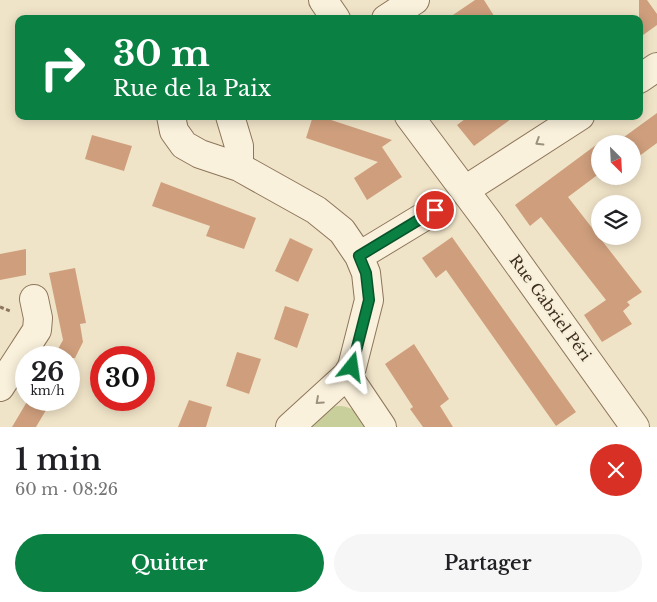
<!DOCTYPE html>
<html lang="fr">
<meta charset="utf-8">
<style>
:root{--surface:#fff;--page:#f6f6f6;--text:#202124;--muted:#757577;--accent:#0b8043}
body{margin:0;font-family:"Libre Baskerville",serif;background:var(--page);color:var(--text);height:100vh;display:flex;flex-direction:column;font-size:19px;white-space:nowrap}
*{box-sizing:border-box;margin:0}
p{font-size:16px;color:var(--muted)}
.icon{flex:none;width:28px;height:28px;fill:none;stroke:currentColor;stroke-width:2;stroke-linecap:round;stroke-linejoin:round}
.map{position:relative;height:427px;overflow:hidden}
.sheet{display:flex;flex-direction:column;background:var(--surface);flex:1}
.sheet>*{flex:none}
.guide{position:absolute;left:15px;top:15px;width:628px;height:105px;border-radius:10px;box-shadow:0 2px 12px #0003;background:#0b8043;color:#fff;overflow:hidden}
.needle{width:32px;rotate:156deg}
.fabs{position:absolute;left:591px;top:135px;display:grid;gap:10px}
.fabs a{display:grid;place-items:center;width:50px;height:50px;border-radius:50%;background:var(--surface);box-shadow:0 2px 12px #0003;font-size:25px}
.speed{position:absolute;left:15px;top:346px;display:flex;gap:10px;font-size:25px;font-weight:700;text-align:center}
.speed>*{display:grid;place-content:center;width:65px;height:65px;border-radius:50%;background:var(--surface);box-shadow:0 2px 12px #0003;line-height:1}
.speed small{font-size:12px;font-weight:400}
.speed .limit{border:8px solid #d22;background:#fff;color:#111}
.pin{position:absolute;display:grid;place-items:center;width:42px;height:42px;color:#fff;margin:-21px;border:2px solid #fff;border-radius:50%;box-shadow:0 1px 5px #0007}
.me{position:absolute;width:55px;margin:-28px;rotate:15deg;stroke-linejoin:round;filter:drop-shadow(0 0 4px #0008)}
.turn{display:flex;align-items:center;gap:18px;height:105px;padding:0 15px;font-size:22px}
.turn .icon{width:65px;height:65px;stroke-width:2.5}
.turn b{display:block;font-size:35px;line-height:42px}
.round{display:grid;place-items:center;flex:none;width:52px;height:52px;border-radius:26px;background:var(--page)}
.headline{display:flex;align-items:center;justify-content:space-between;height:85px;padding:0 15px}
h1{font-size:30px;font-weight:600;line-height:38px}
.action{display:flex;gap:10px;margin-top:auto;padding:10px 15px}
.action a{flex:1;height:58px;border-radius:30px;background:var(--accent);color:#fff;font-size:20px;font-weight:600;line-height:58px;text-align:center}
.action a+a{background:var(--page);color:var(--text)}
.map>svg:first-child{display:block}
.green{fill:#c9cf9b}
.building{fill:#cf9f7d}
.lines{fill:none;stroke-linecap:round;stroke-linejoin:round}
.street-casing{stroke:#8d765c;stroke-width:30}
.path{stroke:#8d765c;stroke-width:3;stroke-dasharray:4 2.5;stroke-linecap:butt}
.street{stroke:#faf1dc;stroke-width:28}
.oneway{stroke:#9c907e}
.route-casing{stroke:#07532c;stroke-width:12}
.route{stroke:#0b8043;stroke-width:9}
.labels{text-anchor:middle;stroke-width:4;stroke-linejoin:round;paint-order:stroke}
.street-label{font-size:15px;fill:#3d2e20;stroke:#f7eed8}
</style>
<div class="map">
<svg width="657" height="427" viewBox="0 0 657 427">
<rect width="100%" height="100%" fill="#f0e4c8"/>
<!-- green -->
<path class="green" d="M 337,406 C 354,406 359,414 368,427 L 308,427 L 327,410 Z"/>
<!-- building -->
<path class="building" d="M 475,0 L 484,0 L 496,19 L 447,19 Z
M 639,0 L 647,0 L 657,14 L 657,25 L 639,38 Z
M 657,113 L 657,143 L 638,157 L 632,149 L 632,144 L 629,144 L 624,137 Z
M 313,116 L 319,116 L 392,140 L 382,147 L 402,177 L 367,200 L 354,178 L 378,162 L 306,138 Z
M 469,116 L 515,116 L 474,146 L 457,125 Z
M 92,135 L 132,146 L 124,171 L 85,159 Z
M 600,142 L 600,173 L 568,197 L 642,292 L 627,302 L 630,305 L 623,311 L 632,324 L 602,342 L 584,315 L 606,300 L 541,217 L 530,226 L 515,205 Z
M 161,182 L 256,218 L 244,249 L 206,236 L 210,226 L 152,206 Z
M 452,237 L 576,412 L 556,426 L 446,270 L 436,278 L 422,258 Z
M 290,238 L 313,249 L 298,282 L 275,271 Z
M 26,249 L 26,275 L 0,280 L 0,254 Z
M 75,268 L 86,323 L 80,324 L 83,342 L 75,358 L 53,358 L 63,340 L 49,273 Z
M 285,306 L 309,314 L 297,348 L 274,339 Z
M 414,344 L 449,399 L 440,406 L 453,427 L 423,427 L 410,409 L 413,407 L 385,364 Z
M 237,352 L 261,359 L 249,394 L 226,386 Z
M 28,400 L 52,400 L 36,427 L 12,427 Z
M 189,400 L 212,407 L 206,427 L 178,427 Z"/>
<g class="lines">
<!-- street casing -->
<g class="street-casing">
<path id="street" d="M 323,0 L 336,19
M 386,19 L 415,0
M 639,79 L 657,67
M 171,116 L 174,131 L 184,145 L 200,154 L 239,167 L 316,210 L 342,231 L 359,256 L 366,273 L 369,300 L 352,367 L 347,375 L 290,427
M 230,116 L 239,146 L 239,167
M 409,116 L 489,223 L 635,427
M 465,190 L 580,116
M 359,256 L 435,210
M 347,375 L 382,427
M 0,387 L 37,330 L 38,318 L 34,299"/>
</g>
<!-- path -->
<path class="path" d="M 0,307 L 10,311"/>
<!-- street -->
<use href="#street" class="street"/>
</g>
<!-- one-way arrows -->
<defs><path id="oneway-chevron" d="M-2-3.5L2.5 0L-2 3.5" fill="none" stroke-width="1.6" stroke-linecap="round" stroke-linejoin="round" transform="scale(1.25)"/></defs>
<g class="oneway">
<use href="#oneway-chevron" transform="translate(539 142) rotate(148)"/>
<use href="#oneway-chevron" transform="translate(319 401) rotate(138)"/>
</g>
<g class="lines">
<!-- route casing -->
<g class="route-casing">
<path id="route" d="M 352,367 L 369,300 L 366,273 L 359,256 L 435,210"/>
</g>
<!-- route -->
<use href="#route" class="route"/>
</g>
<g class="labels">
<!-- street labels -->
<g class="street-label">
<text transform="translate(550 308) rotate(54)" y="5">Rue Gabriel Péri</text>
</g>
</g>
</svg>
<div class="fabs">
<a><svg class="needle" viewBox="-14 -14 28 28"><path d="M0-13l5 13h-10z" fill="#e53935"/><path d="M0 13l5-13h-10z" fill="#757577"/></svg></a>
<a><svg class="icon" aria-label="layers" viewBox="0 0 24 24"><path d="M12 4l9 5-9 5-9-5zM3 14l9 5 9-5"/></svg></a>
</div>
<div class="speed"><div>26<small>km/h</small></div><div class="limit">30</div></div>
<div class="pin" style="left:435px;top:210px;background:#d93025"><svg class="icon" aria-label="arrive" viewBox="0 0 24 24"><path d="M6 21V4h12l-3 4 3 4H6"/></svg></div>
<svg class="me" style="left:352px;top:367px" viewBox="-20 -20 40 40"><path d="M0-17L14 15 0 8-14 15z" fill="#0b8043" stroke="#fff" stroke-width="4"/></svg>
<div class="guide">
<div class="turn"><svg class="icon" aria-label="right" viewBox="0 0 24 24"><path d="M7 20v-9h11M14 6l5 5-5 5"/></svg><div><b>30 m</b>Rue de la Paix</div></div>
</div>
</div>
<section class="sheet">
<div class="headline"><div><h1>1 min</h1><p>60 m · 08:26</p></div><a class="round" style="background:#d93025;color:#fff"><svg class="icon" aria-label="close" viewBox="0 0 24 24"><path d="M6 6l12 12M18 6L6 18"/></svg></a></div>
<div class="action"><a>Quitter</a><a>Partager</a></div>
</section>
